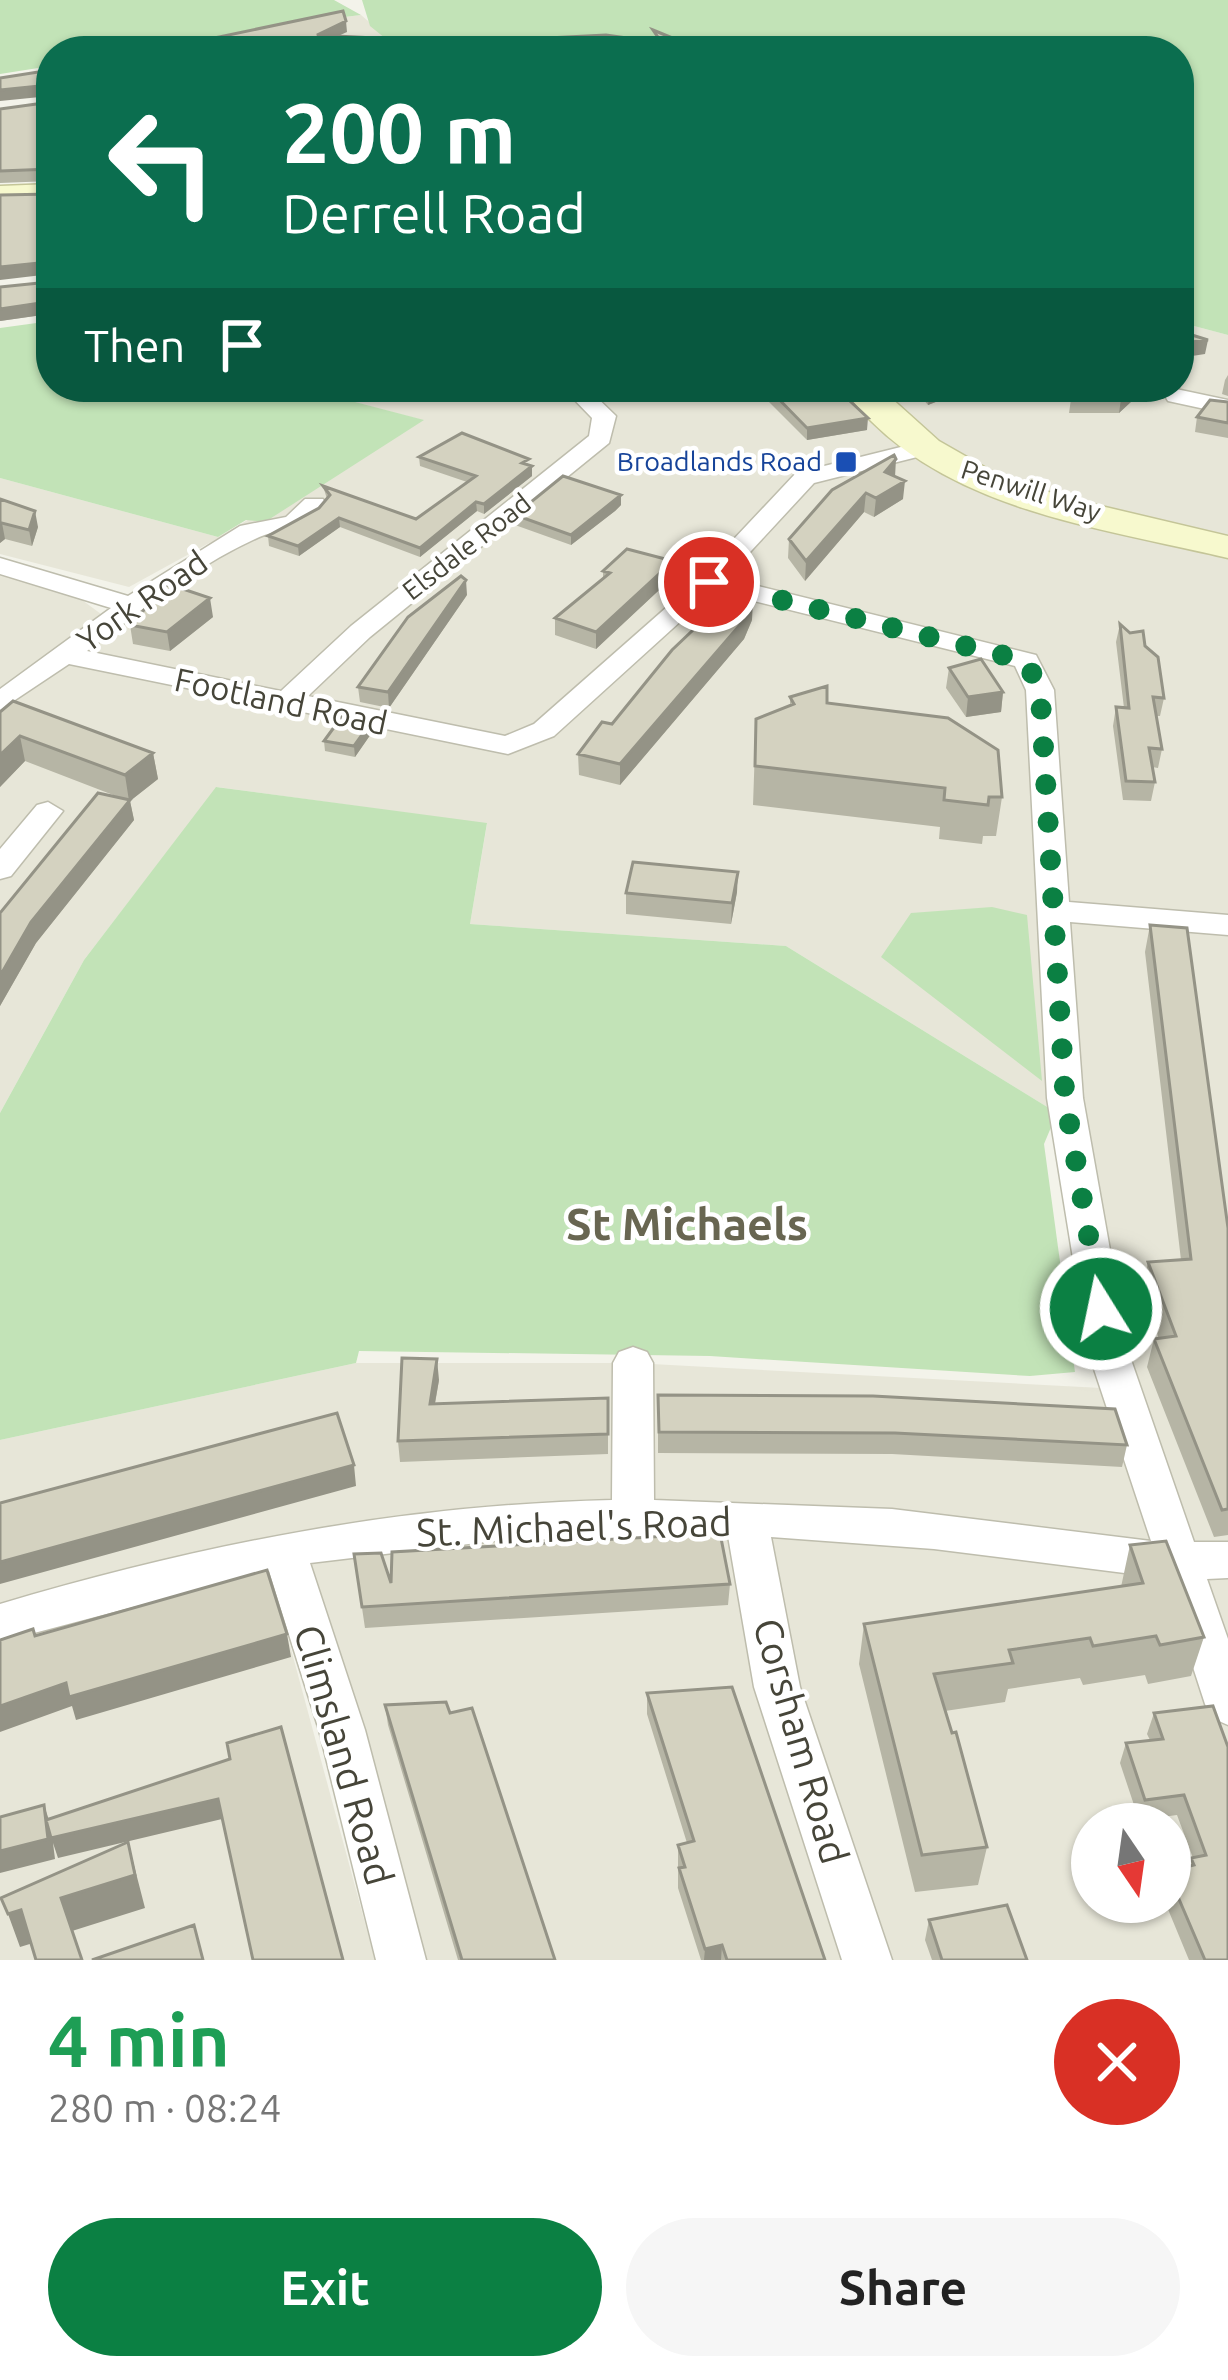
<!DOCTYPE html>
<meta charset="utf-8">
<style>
:root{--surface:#fff;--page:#f6f6f6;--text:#222;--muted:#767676;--accent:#0b8043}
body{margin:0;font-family:Ubuntu,sans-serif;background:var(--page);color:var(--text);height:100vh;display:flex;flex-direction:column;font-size:45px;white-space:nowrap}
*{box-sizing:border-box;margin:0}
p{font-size:39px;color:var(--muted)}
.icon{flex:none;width:66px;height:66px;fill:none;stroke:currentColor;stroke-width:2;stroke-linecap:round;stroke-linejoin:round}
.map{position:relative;height:1960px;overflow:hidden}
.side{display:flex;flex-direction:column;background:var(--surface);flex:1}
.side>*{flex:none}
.top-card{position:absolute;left:36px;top:36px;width:1158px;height:366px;border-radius:48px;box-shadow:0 3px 9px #0004;background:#0b6e4f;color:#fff;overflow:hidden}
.needle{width:78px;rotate:167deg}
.tools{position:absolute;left:1071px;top:1803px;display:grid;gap:24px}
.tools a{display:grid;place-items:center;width:120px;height:120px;border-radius:50%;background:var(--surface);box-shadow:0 3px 9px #0004;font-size:60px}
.pin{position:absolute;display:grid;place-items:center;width:102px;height:102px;color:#fff;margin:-51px;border:6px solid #fff;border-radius:50%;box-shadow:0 3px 12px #0007}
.me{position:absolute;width:132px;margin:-66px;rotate:350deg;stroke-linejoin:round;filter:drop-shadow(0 0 9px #0008)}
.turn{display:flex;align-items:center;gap:42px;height:252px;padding:0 48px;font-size:54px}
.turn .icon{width:156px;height:156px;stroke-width:2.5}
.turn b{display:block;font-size:84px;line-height:102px}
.then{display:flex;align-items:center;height:114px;padding:0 48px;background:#0003;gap:24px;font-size:45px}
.round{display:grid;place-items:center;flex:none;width:126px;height:126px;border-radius:63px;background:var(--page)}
.overview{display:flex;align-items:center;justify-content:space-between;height:204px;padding:0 48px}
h1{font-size:72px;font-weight:600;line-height:90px;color:#1e9e55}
.action{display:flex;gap:24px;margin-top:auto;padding:24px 48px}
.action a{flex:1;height:138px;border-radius:72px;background:var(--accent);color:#fff;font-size:48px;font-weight:600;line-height:138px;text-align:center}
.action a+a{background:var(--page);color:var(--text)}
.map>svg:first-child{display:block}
.residential{fill:#e7e6d8;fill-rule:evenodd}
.green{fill:#c2e3b7}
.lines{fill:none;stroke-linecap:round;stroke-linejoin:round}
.street-casing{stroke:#bebdad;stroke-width:3}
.secondary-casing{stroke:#c4c598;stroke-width:3}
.street{fill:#fff;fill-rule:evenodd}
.secondary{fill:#f7f9ce;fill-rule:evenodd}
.wall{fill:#b6b5a5}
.shaded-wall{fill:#949386}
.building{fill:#d4d2c0;stroke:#949386;stroke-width:3}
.route{stroke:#0b8043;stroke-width:21;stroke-dasharray:0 37.8}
.transit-dot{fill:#1a4fb4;stroke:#fff;stroke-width:4.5}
.labels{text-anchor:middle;stroke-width:9;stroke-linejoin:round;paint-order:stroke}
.far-transit-label{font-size:27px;fill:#164399;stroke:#fff;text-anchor:end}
.far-street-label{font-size:27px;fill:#464539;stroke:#fff}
.street-label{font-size:33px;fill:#464539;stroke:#fff}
.near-street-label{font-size:39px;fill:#464539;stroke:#fff}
.district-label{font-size:45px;font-weight:bold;fill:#686651;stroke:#fff}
</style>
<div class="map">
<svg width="1228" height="1960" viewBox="0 0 1228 1960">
<rect width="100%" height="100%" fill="#f3f3ea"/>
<!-- residential -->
<path class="residential" d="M 361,15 L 402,50 L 692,33 L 725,51 L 143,51 L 269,26 Z
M 1179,322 L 1228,335 L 1228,1960 L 401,1960 L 284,1551 L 0,1623 L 0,1440 L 356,1363 L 633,1363 L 1120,1389 L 1057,1113 L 786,946 L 470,924 L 487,824 L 217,787 L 84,960 L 0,1113 L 0,702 L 211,542 L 129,587 L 0,554 L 0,478 L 218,537 L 422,420 L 298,387 L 1179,387 ZM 1092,1824 L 1170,1824 L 1170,1902 L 1092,1902 Z
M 0,574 L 82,600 L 101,614 L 0,692 Z
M 268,1564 L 375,1960 L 0,1960 L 0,1647 L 97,1613 Z"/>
<!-- green -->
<path class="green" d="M 0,0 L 334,0 L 361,15 L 269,26 L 143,51 L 51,51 L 51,66 L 0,74 Z
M 362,0 L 1228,0 L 1228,335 L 1179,322 L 1179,51 L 725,51 L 698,36 L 401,51 L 370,26 Z
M 51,321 L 51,387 L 298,387 L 424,420 L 265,522 L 246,520 L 218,537 L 0,478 L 0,328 Z
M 216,787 L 487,823 L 470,924 L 786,946 L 1057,1113 L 1044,1144 L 1075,1372 L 1030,1376 L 710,1356 L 359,1351 L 356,1363 L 0,1440 L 0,1113 L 84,960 Z
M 992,907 L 1027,915 L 1042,1081 L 881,957 L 911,913 Z"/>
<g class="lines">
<!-- street casing -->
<g class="street-casing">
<path id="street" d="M 562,387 L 586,387 L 616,416 L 609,443 L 370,637 L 308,696 L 505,736 L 534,724 L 684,592 L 796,473 L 925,441 L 933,443 L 933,453 L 814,483 L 726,578 L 1036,655 L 1054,690 L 1069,902 L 1228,915 L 1228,935 L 1070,922 L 1083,1098 L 1128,1351 L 1194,1542 L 1228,1542 L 1228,1578 L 1207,1579 L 1228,1639 L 1228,1725 L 1212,1718 L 1205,1704 L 1164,1578 L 934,1549 L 771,1537 L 800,1687 L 892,1960 L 842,1960 L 754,1687 L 728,1536 L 502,1540 L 310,1563 L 365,1730 L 426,1960 L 376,1960 L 319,1730 L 269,1571 L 0,1642 L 0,1604 C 202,1544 401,1505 612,1500 L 613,1363 L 619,1352 L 633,1347 L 647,1352 L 653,1363 L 654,1500 L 892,1509 L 1151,1541 L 1088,1351 L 1047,1098 L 1026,690 L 1015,666 L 714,591 L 554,736 L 508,754 L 69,664 L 0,710 L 0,689 L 111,608 L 0,574 L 0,558 L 128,596 L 240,526 L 286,517 L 305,499 L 323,499 L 326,504 C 300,537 285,524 253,540 C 192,568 140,612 87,651 L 281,691 L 351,626 L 589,436 L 592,418 Z
M 1176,389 L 1228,400 L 1228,414 L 1168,401 L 1165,396 Z
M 48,802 L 63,811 L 11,876 L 0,879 L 0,849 L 37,805 Z"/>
</g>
<!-- secondary casing -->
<g class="secondary-casing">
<path id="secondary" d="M 51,184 L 51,202 L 0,204 L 0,186 Z
M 842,387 L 879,387 L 939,441 L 995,473 L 1063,497 L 1228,536 L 1228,558 C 1094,526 930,509 842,387 Z"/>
</g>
<!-- street -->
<use href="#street" class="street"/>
<!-- secondary -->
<use href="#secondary" class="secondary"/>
</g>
<!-- wall -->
<path class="wall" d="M 51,102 L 51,181 L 0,183 L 0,109 Z
M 51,281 L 51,318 L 42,315 L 0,321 Z
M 1228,375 L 1228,396 L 1222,394 L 1225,380 Z
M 445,387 L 487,387 L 477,395 Z
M 759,387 L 835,387 L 867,430 L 807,440 L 759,392 Z
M 913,387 L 957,387 L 956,394 L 928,405 Z
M 1147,387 L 1119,413 L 1069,413 L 1071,399 Z
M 1228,402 L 1228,438 L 1195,432 L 1197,417 Z
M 419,457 L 529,465 L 532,476 L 484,514 L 477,511 L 420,557 L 340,527 L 299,556 L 269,546 L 268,536 L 319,508 L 327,499 L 323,486 L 416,519 L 467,482 L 420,466 Z
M 895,476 L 903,499 L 874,517 L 864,512 L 805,581 L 788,558 L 789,539 Z
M 621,495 L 621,505 L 615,511 L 571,545 L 515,525 L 515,515 Z
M 0,499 L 38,527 L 32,546 L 5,539 L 0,543 Z
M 673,561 L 672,578 L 596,649 L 555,635 L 555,618 L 603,578 L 603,571 Z
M 467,595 L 389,708 L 360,702 L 358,687 Z
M 213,617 L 170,651 L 133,644 L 130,625 Z
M 752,620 L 744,639 L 620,785 L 579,775 L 578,754 L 612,724 Z
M 1120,624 L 1145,646 L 1164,698 L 1160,716 L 1156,716 L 1162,749 L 1158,768 L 1152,767 L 1155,782 L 1151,801 L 1123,800 L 1113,726 L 1116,707 L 1124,708 L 1116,642 Z
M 949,668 L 1003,692 L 1001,712 L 966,717 L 946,688 Z
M 790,697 L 827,703 L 1002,797 L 996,836 L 983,836 L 982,844 L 939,839 L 940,827 L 753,805 L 756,719 L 790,706 Z
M 0,712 L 153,753 L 158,779 L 130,801 L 134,820 L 36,943 L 0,1006 L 0,913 L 121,798 L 25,761 L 0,787 Z
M 373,731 L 355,757 L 325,751 L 324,741 Z
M 737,892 L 731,924 L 626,914 L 626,893 Z
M 1150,925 L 1228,1228 L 1228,1535 L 1214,1537 L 1147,1367 L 1154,1339 L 1159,1339 L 1142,1290 L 1148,1262 L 1181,1260 L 1145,952 Z
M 439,1380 L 435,1404 L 608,1398 L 608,1454 L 400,1462 L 398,1441 Z
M 658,1395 L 1127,1445 L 1122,1467 L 892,1454 L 658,1453 Z
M 1130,1545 L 1204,1637 L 1191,1676 L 1148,1684 L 1145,1675 L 1083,1685 L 1080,1678 L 1008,1689 L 1005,1702 L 945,1711 L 987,1847 L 978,1885 L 915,1892 L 859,1664 L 864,1624 L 1121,1587 Z
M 354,1554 L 391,1583 L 730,1584 L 728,1605 L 365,1628 Z
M 647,1693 L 825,1960 L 701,1960 L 678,1888 L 678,1845 L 687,1843 L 647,1714 Z
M 385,1705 L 555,1960 L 458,1960 L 388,1725 Z
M 1213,1706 L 1228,1960 L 1189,1960 L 1165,1902 L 1170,1902 L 1170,1871 L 1188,1867 L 1191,1858 L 1193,1858 L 1177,1815 L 1139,1820 L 1120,1763 L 1126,1743 L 1150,1740 L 1147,1734 L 1154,1713 Z
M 929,1920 L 1020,1946 L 1027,1960 L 932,1960 L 925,1940 Z"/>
<!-- shaded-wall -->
<path class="shaded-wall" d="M 346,21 L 347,32 L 318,45 L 317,35 Z
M 377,38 L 378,48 L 376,51 L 368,51 Z
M 49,85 L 50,96 L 0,101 L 0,90 Z
M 48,262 L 51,274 L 0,280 L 0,267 Z
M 40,303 L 42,315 L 0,321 L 0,309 Z
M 1208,340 L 1205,354 L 1179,358 L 1179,346 L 1183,343 Z
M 940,387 L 957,387 L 956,394 L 928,405 L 930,391 Z
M 1134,387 L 1147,387 L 1119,413 L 1121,399 Z
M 868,418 L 867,430 L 807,440 L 807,428 Z
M 896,459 L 895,477 L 885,472 Z
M 532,466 L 532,476 L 484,514 L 484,504 Z
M 905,481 L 903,499 L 874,517 L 876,498 Z
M 866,493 L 864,512 L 805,581 L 806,561 Z
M 621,495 L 621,505 L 615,511 L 571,545 L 571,535 Z
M 476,502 L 477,511 L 420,557 L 420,548 Z
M 35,511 L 38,527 L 32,546 L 29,530 Z
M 339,518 L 340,527 L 299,556 L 298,546 Z
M 2,523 L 5,539 L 0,543 L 0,524 Z
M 673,561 L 672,578 L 596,649 L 596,632 Z
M 466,580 L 467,595 L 389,708 L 388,692 Z
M 210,598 L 213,617 L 170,651 L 167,632 Z
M 753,601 L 752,620 L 744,639 L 620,785 L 620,764 Z
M 1003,692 L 1001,712 L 966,717 L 968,697 Z
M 372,721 L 373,731 L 355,757 L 354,746 Z
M 20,736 L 25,761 L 0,787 L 0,755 Z
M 153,753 L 158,779 L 130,801 L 134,820 L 36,943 L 0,1006 L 0,976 L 31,922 L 129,801 L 125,775 Z
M 738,872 L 737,892 L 731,924 L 732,903 Z
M 437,1359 L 439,1380 L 431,1425 L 430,1404 Z
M 354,1465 L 356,1486 L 0,1584 L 0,1562 Z
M 287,1634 L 291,1657 L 76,1720 L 72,1706 L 0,1732 L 0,1706 L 66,1683 Z
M 218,1799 L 222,1819 L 58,1858 L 53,1843 L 55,1859 L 0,1873 L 0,1851 L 44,1805 L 51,1826 Z
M 128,1842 L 145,1908 L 72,1931 L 61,1898 Z
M 21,1910 L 33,1943 L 20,1947 L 8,1914 Z
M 722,1945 L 721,1960 L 704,1960 L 705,1949 Z"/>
<!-- building -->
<path class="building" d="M 343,11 L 346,21 L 317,35 L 377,38 L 368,51 L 152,51 Z
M 653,30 L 704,51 L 469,51 L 466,42 L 606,35 L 662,43 Z
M 51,70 L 51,87 L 49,85 L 0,90 L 0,78 Z
M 51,102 L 51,169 L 0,171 L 0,109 Z
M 51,194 L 51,270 L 48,262 L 0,267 L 0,195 Z
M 51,281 L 51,307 L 40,303 L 0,309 L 0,287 L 49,282 Z
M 1179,331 L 1208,340 L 1183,343 L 1179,346 Z
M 767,387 L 835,387 L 868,418 L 807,428 Z
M 1084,387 L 1134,387 L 1121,399 L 1071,399 Z
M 1210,400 L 1228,402 L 1228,423 L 1197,417 Z
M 462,433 L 529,459 L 522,463 L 532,466 L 484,504 L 476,502 L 420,548 L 339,518 L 298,546 L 268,536 L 319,508 L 330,495 L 323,486 L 416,519 L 476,476 L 419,457 Z
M 894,455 L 896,459 L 885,472 L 905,481 L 876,498 L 866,493 L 806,561 L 789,539 L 832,490 Z
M 563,476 L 621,495 L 571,535 L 515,515 Z
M 0,499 L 35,511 L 29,530 L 2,523 L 0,524 Z
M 627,549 L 673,561 L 596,632 L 555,618 L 610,573 L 603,571 Z
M 461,576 L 466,580 L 388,692 L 358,687 L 408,617 Z
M 168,584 L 210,598 L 167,632 L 130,625 Z
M 729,596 L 753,601 L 745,619 L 620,764 L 578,754 L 602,722 L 612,724 L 672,650 Z
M 1120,624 L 1130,633 L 1143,631 L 1145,646 L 1158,657 L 1164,698 L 1153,697 L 1162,749 L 1149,748 L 1155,782 L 1126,781 L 1116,707 L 1129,708 Z
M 981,659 L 1003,692 L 968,697 L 949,668 Z
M 827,686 L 827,703 L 948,718 L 998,750 L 1002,797 L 989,797 L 988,805 L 944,800 L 945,788 L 755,766 L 756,719 L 794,704 L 790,697 Z
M 13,701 L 153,753 L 125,775 L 20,736 L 0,755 L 0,712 Z
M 343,715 L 372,721 L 354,746 L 324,741 Z
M 98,793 L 130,800 L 31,922 L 0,976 L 0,913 Z
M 633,862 L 738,872 L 732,903 L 626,893 Z
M 1150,925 L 1187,928 L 1228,1228 L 1228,1509 L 1222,1510 L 1154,1339 L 1176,1336 L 1148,1262 L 1191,1259 Z
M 402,1358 L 437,1359 L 430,1404 L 608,1398 L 608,1434 L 398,1441 Z
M 658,1395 L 873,1396 L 1115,1409 L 1127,1445 L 895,1433 L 659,1432 Z
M 337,1413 L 354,1465 L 0,1562 L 0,1503 Z
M 720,1533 L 730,1584 L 362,1607 L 354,1554 L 381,1553 L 391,1583 L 392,1552 Z
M 1166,1541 L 1204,1637 L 1160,1645 L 1156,1636 L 1093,1646 L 1090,1638 L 1009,1650 L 1013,1663 L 934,1674 L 952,1733 L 956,1732 L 987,1847 L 922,1855 L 864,1624 L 1143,1583 L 1130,1545 Z
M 267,1570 L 287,1634 L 69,1697 L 66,1683 L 0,1706 L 0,1640 L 33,1629 L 35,1636 Z
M 732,1687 L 825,1960 L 727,1960 L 722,1945 L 705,1949 L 679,1868 L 685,1867 L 678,1845 L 694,1841 L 647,1693 Z
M 446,1702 L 450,1713 L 472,1708 L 555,1960 L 462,1960 L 385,1705 Z
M 1213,1706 L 1228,1747 L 1228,1960 L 1205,1960 L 1170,1878 L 1170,1871 L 1194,1865 L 1191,1858 L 1206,1855 L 1184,1795 L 1145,1800 L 1126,1743 L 1163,1739 L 1154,1713 Z
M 281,1727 L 343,1960 L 253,1960 L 218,1799 L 51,1838 L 46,1820 L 230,1759 L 227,1743 Z
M 44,1805 L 48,1839 L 0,1851 L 0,1817 Z
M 128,1842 L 135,1875 L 61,1898 L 82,1960 L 36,1960 L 21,1910 L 8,1914 L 1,1898 Z
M 1007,1905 L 1027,1960 L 942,1960 L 929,1920 Z
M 194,1925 L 203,1960 L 92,1960 Z"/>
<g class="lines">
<!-- route -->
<path class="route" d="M 709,582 L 1026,661 L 1040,690 L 1065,1097 L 1101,1309"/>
</g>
<!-- markers -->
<rect class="transit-dot" x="834" y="450" width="24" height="24" rx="6"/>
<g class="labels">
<!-- far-transit labels -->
<g class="far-transit-label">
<text x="822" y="471">Broadlands Road</text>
</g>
<!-- far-street labels -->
<g class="far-street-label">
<text transform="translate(1031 491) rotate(18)" y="9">Penwill Way</text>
<text transform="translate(467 547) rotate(-38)" y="9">Elsdale Road</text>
</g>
<!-- street labels -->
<g class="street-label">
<text transform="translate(142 601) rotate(-35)" y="12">York Road</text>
<text transform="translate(281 701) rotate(12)" y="12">Footland Road</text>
</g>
<!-- near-street labels -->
<g class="near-street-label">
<text transform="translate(574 1527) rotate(-2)" y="14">St. Michael's Road</text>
<text transform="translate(801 1741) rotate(74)" y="14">Corsham Road</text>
<text transform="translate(344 1755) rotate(74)" y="14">Climsland Road</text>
</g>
<!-- district labels -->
<g class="district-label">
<text x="687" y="1240">St Michaels</text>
</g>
</g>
</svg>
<div class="tools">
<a><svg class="needle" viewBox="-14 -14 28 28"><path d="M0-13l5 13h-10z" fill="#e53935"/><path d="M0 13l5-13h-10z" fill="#767676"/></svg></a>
</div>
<div class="pin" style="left:709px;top:582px;background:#d93025"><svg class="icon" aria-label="arrive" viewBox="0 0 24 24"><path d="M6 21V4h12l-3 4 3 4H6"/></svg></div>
<svg class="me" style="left:1101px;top:1309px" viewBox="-20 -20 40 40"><circle r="17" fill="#0b8043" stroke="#fff" stroke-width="3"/><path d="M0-11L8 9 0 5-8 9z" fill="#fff"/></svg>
<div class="top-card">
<div class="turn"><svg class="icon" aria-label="left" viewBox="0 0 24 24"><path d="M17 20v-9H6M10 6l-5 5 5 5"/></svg><div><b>200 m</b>Derrell Road</div></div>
<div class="then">Then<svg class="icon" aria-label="arrive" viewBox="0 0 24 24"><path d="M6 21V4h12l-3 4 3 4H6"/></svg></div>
</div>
</div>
<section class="side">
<div class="overview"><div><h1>4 min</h1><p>280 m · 08:24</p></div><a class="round" style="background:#d93025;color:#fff"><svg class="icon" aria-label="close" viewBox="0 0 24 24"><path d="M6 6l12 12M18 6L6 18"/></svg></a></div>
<div class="action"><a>Exit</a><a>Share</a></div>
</section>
